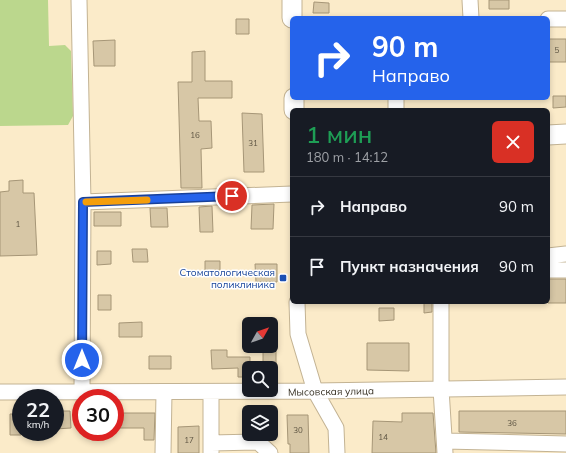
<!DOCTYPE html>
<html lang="ru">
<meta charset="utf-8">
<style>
:root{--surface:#171b24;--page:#20242c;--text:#f1f3f6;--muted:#9ea1a6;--line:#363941}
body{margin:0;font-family:Mulish,sans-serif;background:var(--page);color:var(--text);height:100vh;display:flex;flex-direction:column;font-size:15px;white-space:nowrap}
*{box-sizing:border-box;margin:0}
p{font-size:13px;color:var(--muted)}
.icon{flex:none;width:22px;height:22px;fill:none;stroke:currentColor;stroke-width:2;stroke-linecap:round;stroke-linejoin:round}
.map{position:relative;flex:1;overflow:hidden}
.side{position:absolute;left:290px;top:108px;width:260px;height:196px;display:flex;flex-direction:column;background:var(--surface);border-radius:6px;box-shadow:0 2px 6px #0003}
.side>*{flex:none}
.banner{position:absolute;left:290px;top:16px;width:260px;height:84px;border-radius:6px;box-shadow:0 2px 6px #0003;background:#2563eb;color:#fff;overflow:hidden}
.needle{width:26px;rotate:50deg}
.buttons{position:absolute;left:242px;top:317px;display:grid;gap:8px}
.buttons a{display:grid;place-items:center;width:36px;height:36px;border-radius:6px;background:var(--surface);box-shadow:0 2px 6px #0003;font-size:20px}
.speed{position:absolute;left:12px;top:389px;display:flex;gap:8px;font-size:20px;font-weight:700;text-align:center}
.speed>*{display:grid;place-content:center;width:52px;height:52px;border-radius:50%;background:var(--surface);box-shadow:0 2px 6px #0003;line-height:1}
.speed small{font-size:10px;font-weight:400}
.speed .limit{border:6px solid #d22;background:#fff;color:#111}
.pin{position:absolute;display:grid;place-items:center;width:34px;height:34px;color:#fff;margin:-17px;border:2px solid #fff;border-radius:50%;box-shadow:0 1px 4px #0007}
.me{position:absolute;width:44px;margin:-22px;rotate:0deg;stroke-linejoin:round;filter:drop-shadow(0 0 3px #0008)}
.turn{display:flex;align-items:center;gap:14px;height:84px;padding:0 16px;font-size:18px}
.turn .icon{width:52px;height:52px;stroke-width:2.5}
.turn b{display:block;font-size:28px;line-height:34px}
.round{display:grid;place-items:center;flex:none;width:42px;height:42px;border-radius:6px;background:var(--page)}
.headline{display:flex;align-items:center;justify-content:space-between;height:68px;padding:0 16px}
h1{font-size:24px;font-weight:600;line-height:30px;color:#1e9e55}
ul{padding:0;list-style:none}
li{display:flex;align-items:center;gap:12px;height:60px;padding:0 16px;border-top:1px solid var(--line)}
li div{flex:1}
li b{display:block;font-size:15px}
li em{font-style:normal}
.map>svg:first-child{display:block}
.green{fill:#bbd78d}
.building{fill:#d7c7a6;stroke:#a69677}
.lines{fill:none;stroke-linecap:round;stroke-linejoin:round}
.minor-casing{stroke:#c3b393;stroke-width:17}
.major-casing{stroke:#c3b393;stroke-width:21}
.minor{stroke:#fff;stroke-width:15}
.major{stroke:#fff;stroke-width:19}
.route-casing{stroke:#184099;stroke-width:10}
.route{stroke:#2563eb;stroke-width:7}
.slow{stroke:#f59e0b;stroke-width:7}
.transit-dot{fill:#1a4fb4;stroke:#fff;stroke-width:1.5}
.labels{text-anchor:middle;stroke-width:3;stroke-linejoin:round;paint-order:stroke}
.number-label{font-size:8px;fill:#5d5442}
.transit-label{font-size:10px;fill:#164399;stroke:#fff;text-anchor:end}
.street-label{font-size:10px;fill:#342e21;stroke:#fff}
</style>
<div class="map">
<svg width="566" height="453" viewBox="0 0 566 453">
<rect width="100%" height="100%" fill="#fbebc9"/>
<!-- green -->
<path class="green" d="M 0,0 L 48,0 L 49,46 L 65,45 L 71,51 L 73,116 L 68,125 L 0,126 Z"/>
<!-- building -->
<path class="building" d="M 489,0 L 509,0 L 509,9 L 489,9 Z
M 314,2 L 329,3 L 329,13 L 313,13 Z
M 236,19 L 249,19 L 249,34 L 236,34 Z
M 548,39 L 566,39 L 566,62 L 548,62 Z
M 115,40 L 115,66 L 94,66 L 93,41 Z
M 205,51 L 205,81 L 232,81 L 232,98 L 198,98 L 199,121 L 211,121 L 212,148 L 201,149 L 202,188 L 181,188 L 178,82 L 192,82 L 192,52 Z
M 553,96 L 566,96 L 566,107 L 553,108 Z
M 242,113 L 262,114 L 264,172 L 244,172 Z
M 23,180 L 23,193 L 34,193 L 37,255 L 0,256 L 0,192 L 9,191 L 9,181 Z
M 274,204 L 273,229 L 251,229 L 252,205 Z
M 212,206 L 213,232 L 200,232 L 199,207 Z
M 150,208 L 167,208 L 168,227 L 151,227 Z
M 94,212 L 121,212 L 121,226 L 94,226 Z
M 132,249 L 147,249 L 148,262 L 133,262 Z
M 97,251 L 111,251 L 111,264 L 97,265 Z
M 205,261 L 220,261 L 220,274 L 205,274 Z
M 255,264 L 277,264 L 277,282 L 256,282 Z
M 548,279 L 566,279 L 566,303 L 548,303 Z
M 98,295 L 111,295 L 111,310 L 98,310 Z
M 424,302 L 432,302 L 432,312 L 424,313 Z
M 379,308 L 394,308 L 394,320 L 379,321 Z
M 142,322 L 142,337 L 119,337 L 119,323 Z
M 367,343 L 409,343 L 409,371 L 367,370 Z
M 263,349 L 276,349 L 276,364 L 263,364 Z
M 211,350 L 227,350 L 227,357 L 250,357 L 250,368 L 249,368 L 249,377 L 238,377 L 238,368 L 212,369 Z
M 149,356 L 171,356 L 171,369 L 149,369 Z
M 55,411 L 70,411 L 71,428 L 55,429 Z
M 459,411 L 566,411 L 566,434 L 459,432 Z
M 115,413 L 155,413 L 154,440 L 144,440 L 144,428 L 115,428 Z
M 402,413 L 433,413 L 436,453 L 372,453 L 373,421 L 402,422 Z
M 10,414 L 21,414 L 21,435 L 10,435 Z
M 287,415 L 308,415 L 309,453 L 290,453 L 290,444 L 288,444 Z
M 199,426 L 199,453 L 178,453 L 178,427 Z"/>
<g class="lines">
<!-- minor casing -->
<g class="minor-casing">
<path id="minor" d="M 79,0 L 83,202 L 82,392
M 470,0 L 471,18
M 548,19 L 566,19
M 396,110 L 396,98
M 83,202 L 292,194
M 548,256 L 566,254
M 548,270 L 566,270
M 297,302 L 298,334 L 315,391 L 336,428 L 337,453
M 441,302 L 441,389 L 445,453
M 0,392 L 315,391 L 566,387
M 445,441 L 566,444
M 211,443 L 258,442 L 270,453
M 163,453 L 164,392
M 211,453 L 211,392"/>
</g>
<!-- major casing -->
<g class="major-casing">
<path id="major" d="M 292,0 L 292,18
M 294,98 L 294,110
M 548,135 L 566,134"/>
</g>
<!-- minor -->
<use href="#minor" class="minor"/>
<!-- major -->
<use href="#major" class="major"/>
</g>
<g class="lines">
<!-- route casing -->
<g class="route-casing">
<path id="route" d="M 82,360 L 83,202 L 232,196"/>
</g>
<!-- route -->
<use href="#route" class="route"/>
<!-- slow -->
<path class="slow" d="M 86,202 L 147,200"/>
</g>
<!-- markers -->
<rect class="transit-dot" x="279" y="274" width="8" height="8" rx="2"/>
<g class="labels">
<!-- number labels -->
<g class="number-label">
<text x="557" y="53">5</text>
<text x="195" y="138">16</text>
<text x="253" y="146">31</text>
<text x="18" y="227">1</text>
<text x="512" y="426">36</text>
<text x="298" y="433">30</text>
<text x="383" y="440">14</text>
<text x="189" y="443">17</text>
</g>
<!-- transit labels -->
<g class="transit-label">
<text x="275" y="276">Стоматологическая<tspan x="275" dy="12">поликлиника</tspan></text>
</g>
<!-- street labels -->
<g class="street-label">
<text transform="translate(331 391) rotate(-1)" y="4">Мысовская улица</text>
</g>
</g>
</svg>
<div class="buttons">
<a><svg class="needle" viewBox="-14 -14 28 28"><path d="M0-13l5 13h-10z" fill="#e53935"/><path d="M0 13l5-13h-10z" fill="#9ea1a6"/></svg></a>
<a><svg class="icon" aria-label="search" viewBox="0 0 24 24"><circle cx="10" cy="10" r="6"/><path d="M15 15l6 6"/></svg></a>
<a><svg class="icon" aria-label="layers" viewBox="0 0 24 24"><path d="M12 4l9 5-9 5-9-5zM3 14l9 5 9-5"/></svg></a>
</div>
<div class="speed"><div>22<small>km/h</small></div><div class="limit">30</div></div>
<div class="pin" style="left:232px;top:196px;background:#d93025"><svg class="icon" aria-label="arrive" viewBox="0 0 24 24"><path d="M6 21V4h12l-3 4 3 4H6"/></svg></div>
<svg class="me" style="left:82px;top:360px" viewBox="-20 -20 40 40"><circle r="17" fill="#2563eb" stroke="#fff" stroke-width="3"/><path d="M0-11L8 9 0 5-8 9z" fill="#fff"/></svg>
<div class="banner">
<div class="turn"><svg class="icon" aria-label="right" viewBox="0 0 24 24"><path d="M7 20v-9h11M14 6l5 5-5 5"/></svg><div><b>90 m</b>Направо</div></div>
</div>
<section class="side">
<div class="headline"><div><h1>1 мин</h1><p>180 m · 14:12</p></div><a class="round" style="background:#d93025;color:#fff"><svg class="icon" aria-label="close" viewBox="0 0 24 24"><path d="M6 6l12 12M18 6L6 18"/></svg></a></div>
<ul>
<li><svg class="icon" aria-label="right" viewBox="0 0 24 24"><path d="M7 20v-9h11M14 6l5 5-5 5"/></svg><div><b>Направо</b></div><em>90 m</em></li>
<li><svg class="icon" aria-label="arrive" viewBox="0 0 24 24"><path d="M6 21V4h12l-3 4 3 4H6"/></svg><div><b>Пункт назначения</b></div><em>90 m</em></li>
</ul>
</section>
</div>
